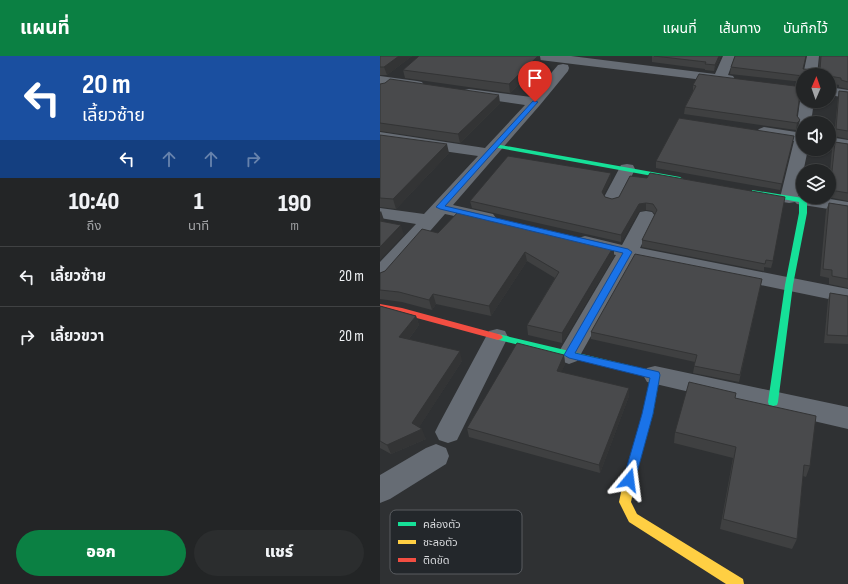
<!DOCTYPE html>
<html lang="th">
<meta charset="utf-8">
<style>
:root{--surface:#232526;--page:#2b2d2e;--text:#f1f3f6;--muted:#a3a5a7;--line:#404243;--accent:#0b8043}
body{margin:0;font-family:"Sofia Sans Condensed","Noto Sans Thai",sans-serif;background:var(--page);color:var(--text);height:100vh;display:flex;flex-direction:column;font-size:15px;white-space:nowrap}
*{box-sizing:border-box;margin:0}
p{font-size:13px;color:var(--muted)}
.icon{flex:none;width:22px;height:22px;fill:none;stroke:currentColor;stroke-width:2;stroke-linecap:round;stroke-linejoin:round}
.map{position:relative;flex:1;overflow:hidden}
.drawer{display:flex;flex-direction:column;background:var(--surface);width:380px}
.drawer>*{flex:none}
.top-card{background:#1a4fa0;color:#fff;overflow:hidden}
.needle{width:26px;rotate:2deg}
.buttons{position:absolute;left:416px;top:12px;display:grid;gap:8px}
.buttons a{display:grid;place-items:center;width:40px;height:40px;border-radius:50%;background:var(--surface);box-shadow:0 1px 3px #0004,0 0 0 1px var(--line);font-size:20px}
.pin{position:absolute;display:grid;place-items:center;width:34px;height:34px;color:#fff;margin:-41px -17px;border-radius:50% 50% 50% 0;rotate:-45deg;box-shadow:0 0 4px #0007}
.pin .icon{rotate:45deg}
.me{position:absolute;width:44px;margin:-22px;rotate:16deg;stroke-linejoin:round;filter:drop-shadow(0 0 3px #0008)}
.turn{display:flex;align-items:center;gap:14px;height:84px;padding:0 16px;font-size:18px}
.turn .icon{width:52px;height:52px;stroke-width:2.5}
.turn b{display:block;font-size:28px;line-height:34px}
.lanes{display:flex;align-items:center;height:38px;padding:0 16px;background:#0003;justify-content:center;gap:20px;direction:ltr}
.lanes .off{opacity:.35}
.eta{display:flex;justify-content:space-evenly;align-items:center;height:68px;text-align:center}
.eta b{font-size:24px;font-weight:800;line-height:28px}
.button{display:flex;gap:8px;margin-top:auto;padding:8px 16px}
.button a{flex:1;height:46px;border-radius:24px;background:var(--accent);color:#fff;font-size:16px;font-weight:800;line-height:46px;text-align:center}
.button a+a{background:var(--page);color:var(--text)}
ul{padding:0;list-style:none}
li{display:flex;align-items:center;gap:12px;height:60px;padding:0 16px;border-top:1px solid var(--line)}
li div{flex:1}
li b{display:block;font-size:15px}
li em{font-style:normal}
header{display:flex;align-items:center;gap:24px;box-sizing:border-box;height:56px;padding:0 20px;background:var(--accent);color:#fff}
header strong{font-size:19px}
nav{display:flex;gap:22px;margin-inline-start:auto;font-size:14px}
main{display:flex;flex:1;min-height:0}
.map>svg:first-child{display:block}
.lines{fill:none;stroke-linecap:round;stroke-linejoin:round}
.street{fill:#666c74;fill-rule:evenodd}
.fast{fill:#16e098;fill-rule:evenodd}
.slow{fill:#ffcf43;fill-rule:evenodd}
.jam{fill:#f24e42;fill-rule:evenodd}
.wall{fill:#3f4041}
.shaded-wall{fill:#333435}
.building{fill:#494a4c;stroke:#333435}
.route{fill:#1a73e8;stroke:#114b97}
.key{fill:#23272b;stroke:#5a5d61;stroke-width:1}
.key-label{font-size:11px;fill:#dadcdf}
</style>
<header>
<strong>แผนที่</strong>
<nav><a>แผนที่</a><a>เส้นทาง</a><a>บันทึกไว้</a></nav>
</header>
<main>
<section class="drawer">
<div class="top-card">
<div class="turn"><svg class="icon" aria-label="left" viewBox="0 0 24 24"><path d="M17 20v-9H6M10 6l-5 5 5 5"/></svg><div><b>20 m</b>เลี้ยวซ้าย</div></div>
<div class="lanes"><svg class="icon" aria-label="left" viewBox="0 0 24 24"><path d="M17 20v-9H6M10 6l-5 5 5 5"/></svg><svg class="icon off" aria-label="ahead" viewBox="0 0 24 24"><path d="M12 20V5M6 11l6-6 6 6"/></svg><svg class="icon off" aria-label="ahead" viewBox="0 0 24 24"><path d="M12 20V5M6 11l6-6 6 6"/></svg><svg class="icon off" aria-label="right" viewBox="0 0 24 24"><path d="M7 20v-9h11M14 6l5 5-5 5"/></svg></div>
</div>
<div class="eta">
<div><b>10:40</b><p>ถึง</p></div>
<div><b>1</b><p>นาที</p></div>
<div><b>190</b><p>m</p></div>
</div>
<ul>
<li><svg class="icon" aria-label="left" viewBox="0 0 24 24"><path d="M17 20v-9H6M10 6l-5 5 5 5"/></svg><div><b>เลี้ยวซ้าย</b></div><em>20 m</em></li>
<li><svg class="icon" aria-label="right" viewBox="0 0 24 24"><path d="M7 20v-9h11M14 6l5 5-5 5"/></svg><div><b>เลี้ยวขวา</b></div><em>20 m</em></li>
</ul>
<div class="button"><a>ออก</a><a>แชร์</a></div>
</section>
<div class="map">
<svg width="468" height="528" viewBox="0 0 468 528">
<rect width="100%" height="100%" fill="#2f3133"/>
<g class="lines">
<!-- street -->
<path class="street" d="M 154,0 L 191,0 L 335,18 L 343,0 L 355,0 L 348,19 L 353,20 L 355,23 L 353,26 L 348,27 L 160,4 L 156,3 Z
M 427,0 L 439,0 L 437,19 L 423,19 Z
M 183,8 L 188,9 L 189,12 L 188,15 L 160,49 L 73,149 L 113,158 L 116,162 L 113,166 L 107,167 L 65,158 L 7,224 L 0,226 L 0,206 L 36,168 L 0,162 L 0,152 L 44,158 L 98,100 L 0,86 L 0,76 L 105,92 L 145,49 L 89,41 L 84,40 L 82,37 L 84,34 L 89,33 L 151,41 L 178,9 Z
M 0,20 L 37,25 L 42,26 L 44,29 L 42,32 L 37,33 L 0,28 Z
M 449,31 L 468,34 L 468,42 L 449,39 Z
M 423,42 L 423,45 L 434,45 L 431,67 L 423,67 L 423,71 L 419,70 L 417,67 L 420,45 Z
M 384,71 L 416,76 L 423,73 L 423,93 L 428,93 L 418,140 L 423,139 L 423,141 L 438,141 L 468,146 L 468,156 L 423,149 L 417,148 L 415,146 L 409,147 L 403,146 L 400,142 L 414,85 L 379,79 L 376,76 L 379,73 Z
M 449,81 L 468,84 L 468,94 L 449,91 Z
M 247,108 L 253,109 L 255,113 L 241,143 L 238,147 L 232,148 L 226,147 L 223,143 L 239,113 L 241,109 Z
M 266,155 L 272,156 L 275,160 L 260,192 L 468,233 L 468,247 L 254,203 L 197,305 L 189,308 L 181,305 L 177,299 L 236,199 L 198,190 L 195,186 L 198,182 L 205,180 L 242,189 L 260,156 Z
M 117,273 L 125,275 L 128,281 L 77,384 L 68,387 L 59,384 L 55,376 L 59,368 L 109,275 Z
M 275,310 L 468,351 L 468,373 L 267,326 L 263,319 L 267,312 Z
M 56,388 L 66,392 L 69,400 L 66,408 L 10,443 L 0,447 L 0,419 L 46,392 Z"/>
<!-- fast -->
<path class="fast" d="M 115,88 L 300,121 L 303,123 L 300,125 L 113,91 L 112,90 Z
M 372,134 L 423,142 L 427,144 L 427,157 L 413,229 L 398,346 L 397,349 L 393,350 L 389,349 L 388,346 L 405,229 L 419,157 L 419,146 L 375,138 L 372,138 Z
M 118,278 L 278,316 L 280,319 L 273,358 L 254,426 L 250,427 L 246,426 L 244,422 L 263,358 L 270,321 L 115,283 L 113,281 L 115,279 Z"/>
<!-- slow -->
<path class="slow" d="M 250,417 L 254,418 L 256,422 L 251,446 L 257,458 L 363,523 L 364,528 L 346,528 L 249,466 L 239,446 L 244,422 L 246,418 Z"/>
<!-- jam -->
<path class="jam" d="M 0,248 L 22,252 L 118,278 L 121,279 L 123,281 L 121,283 L 118,284 L 22,258 L 0,254 Z"/>
</g>
<!-- wall -->
<path class="wall" d="M 0,0 L 32,0 L 7,19 L 0,19 Z
M 272,0 L 341,0 L 334,15 L 325,14 L 325,13 L 272,6 Z
M 440,0 L 468,0 L 468,33 L 459,31 L 459,29 L 449,27 L 449,19 L 423,19 L 423,26 L 350,18 L 351,11 L 439,14 Z
M 161,6 L 130,37 L 25,22 L 23,14 Z
M 0,28 L 120,47 L 80,87 L 0,75 Z
M 313,29 L 423,31 L 423,41 L 422,41 L 419,44 L 417,60 L 420,64 L 418,71 L 416,74 L 304,58 L 305,51 L 313,35 Z
M 459,35 L 468,36 L 468,83 L 454,80 L 458,42 Z
M 0,79 L 69,97 L 16,153 L 0,151 Z
M 414,80 L 400,134 L 276,112 L 276,105 Z
M 455,86 L 468,88 L 468,145 L 448,141 L 449,141 L 449,128 L 452,93 Z
M 231,117 L 231,124 L 223,139 L 225,141 L 232,143 L 239,141 L 250,120 L 393,205 L 391,212 L 384,211 L 384,215 L 262,191 L 262,184 L 275,158 L 272,155 L 266,154 L 259,155 L 241,186 L 92,152 L 90,145 Z
M 449,147 L 468,150 L 468,232 L 449,228 L 449,222 L 440,220 L 446,154 Z
M 58,177 L 234,200 L 182,287 L 148,279 L 147,269 L 175,222 L 147,205 L 111,260 L 56,248 L 52,254 L 22,246 L 0,243 L 0,217 L 5,215 Z
M 382,223 L 359,326 L 313,317 L 315,306 L 211,283 L 211,276 Z
M 450,237 L 468,240 L 468,288 L 444,287 L 448,244 Z
M 0,250 L 36,260 L 39,269 L 29,283 L 82,305 L 39,371 L 46,383 L 11,398 L 0,392 Z
M 184,299 L 185,308 L 181,316 L 249,340 L 220,417 L 89,381 L 87,372 Z
M 355,342 L 430,410 L 426,421 L 423,420 L 417,483 L 412,493 L 340,473 L 353,402 L 294,387 L 295,376 Z"/>
<!-- shaded-wall -->
<path class="shaded-wall" d="M 19,0 L 32,0 L 7,19 L 4,11 Z
M 158,0 L 160,0 L 161,6 L 130,37 L 129,28 Z
M 339,0 L 341,0 L 334,15 L 335,9 Z
M 423,35 L 422,41 L 419,45 L 420,38 Z
M 119,39 L 120,47 L 80,87 L 78,78 Z
M 420,64 L 418,71 L 416,74 L 417,67 Z
M 67,88 L 69,97 L 16,153 L 13,143 Z
M 231,117 L 231,124 L 222,142 L 222,136 Z
M 266,147 L 266,154 L 259,155 L 241,186 L 241,179 L 259,148 Z
M 1,155 L 4,164 L 0,168 L 0,156 Z
M 21,169 L 24,179 L 0,204 L 0,191 Z
M 234,190 L 234,200 L 182,287 L 182,277 Z
M 145,196 L 147,205 L 111,260 L 109,250 Z
M 53,238 L 56,248 L 52,254 L 49,244 Z
M 36,260 L 39,269 L 23,291 L 19,281 Z
M 80,295 L 82,305 L 36,376 L 42,373 L 46,383 L 11,398 L 7,389 L 32,367 Z
M 184,299 L 185,308 L 178,324 L 177,315 Z
M 249,332 L 249,340 L 220,417 L 219,409 Z"/>
<!-- building -->
<path class="building" d="M 0,0 L 19,0 L 4,11 L 0,11 Z
M 39,0 L 158,0 L 129,28 L 23,14 Z
M 274,0 L 339,0 L 335,9 L 325,8 L 326,6 Z
M 355,0 L 426,0 L 423,13 L 440,14 L 441,0 L 468,0 L 468,26 L 461,24 L 461,22 L 449,20 L 449,19 L 439,19 L 429,18 L 429,19 L 423,19 L 423,20 L 351,11 Z
M 319,18 L 423,31 L 423,35 L 420,38 L 417,60 L 420,64 L 417,67 L 305,51 L 316,30 L 313,29 Z
M 10,23 L 119,39 L 78,78 L 0,67 L 0,28 L 5,27 Z
M 459,35 L 468,36 L 468,75 L 456,73 Z
M 299,62 L 414,80 L 402,128 L 276,105 Z
M 0,79 L 67,88 L 13,143 L 0,142 Z
M 455,86 L 468,88 L 468,137 L 450,134 Z
M 128,100 L 231,117 L 222,136 L 225,141 L 232,143 L 239,141 L 250,120 L 267,122 L 270,117 L 405,141 L 393,205 L 386,204 L 385,208 L 262,184 L 277,154 L 273,148 L 266,147 L 259,148 L 241,179 L 90,145 Z
M 449,147 L 468,150 L 468,223 L 452,220 L 452,214 L 443,213 Z
M 80,154 L 234,190 L 182,277 L 147,269 L 179,216 L 145,196 L 109,250 L 53,238 L 49,244 L 19,236 L 0,234 L 0,217 L 5,215 L 42,173 L 58,177 Z
M 0,165 L 21,169 L 0,191 Z
M 255,198 L 382,223 L 360,319 L 314,310 L 317,299 L 211,276 Z
M 450,237 L 468,240 L 468,280 L 447,279 Z
M 0,250 L 36,260 L 19,281 L 80,295 L 32,367 L 42,373 L 7,389 L 0,385 Z
M 137,287 L 184,299 L 177,315 L 249,332 L 219,409 L 87,372 Z
M 309,326 L 356,337 L 355,342 L 436,360 L 430,410 L 424,409 L 417,483 L 343,463 L 356,391 L 295,376 Z"/>
<!-- route -->
<path class="route" d="M 153,45 L 158,46 L 65,150 L 248,193 L 252,196 L 195,297 L 275,315 L 279,316 L 280,319 L 273,358 L 255,424 L 253,427 L 249,429 L 245,427 L 243,424 L 262,358 L 270,322 L 189,302 L 184,299 L 243,197 L 60,153 L 56,151 Z"/>
<!-- legend -->
<rect x="10" y="454" width="132" height="64" rx="6" class="key"/>
<rect x="18" y="466" width="18" height="4" fill="#16e098"/>
<rect x="18" y="484" width="18" height="4" fill="#ffcf43"/>
<rect x="18" y="502" width="18" height="4" fill="#f24e42"/>
<g class="key-label">
<text x="43" y="472">คล่องตัว</text>
<text x="43" y="490">ชะลอตัว</text>
<text x="43" y="508">ติดขัด</text>
</g>
</svg>
<div class="buttons">
<a><svg class="needle" viewBox="-14 -14 28 28"><path d="M0-13l5 13h-10z" fill="#e53935"/><path d="M0 13l5-13h-10z" fill="#a3a5a7"/></svg></a>
<a><svg class="icon" aria-label="sound" viewBox="0 0 24 24"><path d="M4 9h4l5-4v14l-5-4H4zM17 9q2 3 0 6"/></svg></a>
<a><svg class="icon" aria-label="layers" viewBox="0 0 24 24"><path d="M12 4l9 5-9 5-9-5zM3 14l9 5 9-5"/></svg></a>
</div>
<div class="pin" style="left:155px;top:46px;background:#d93025"><svg class="icon" aria-label="arrive" viewBox="0 0 24 24"><path d="M6 21V4h12l-3 4 3 4H6"/></svg></div>
<svg class="me" style="left:249px;top:424px" viewBox="-20 -20 40 40"><path d="M0-17L14 15 0 8-14 15z" fill="#1a73e8" stroke="#fff" stroke-width="4"/></svg>
</div>
</main>
